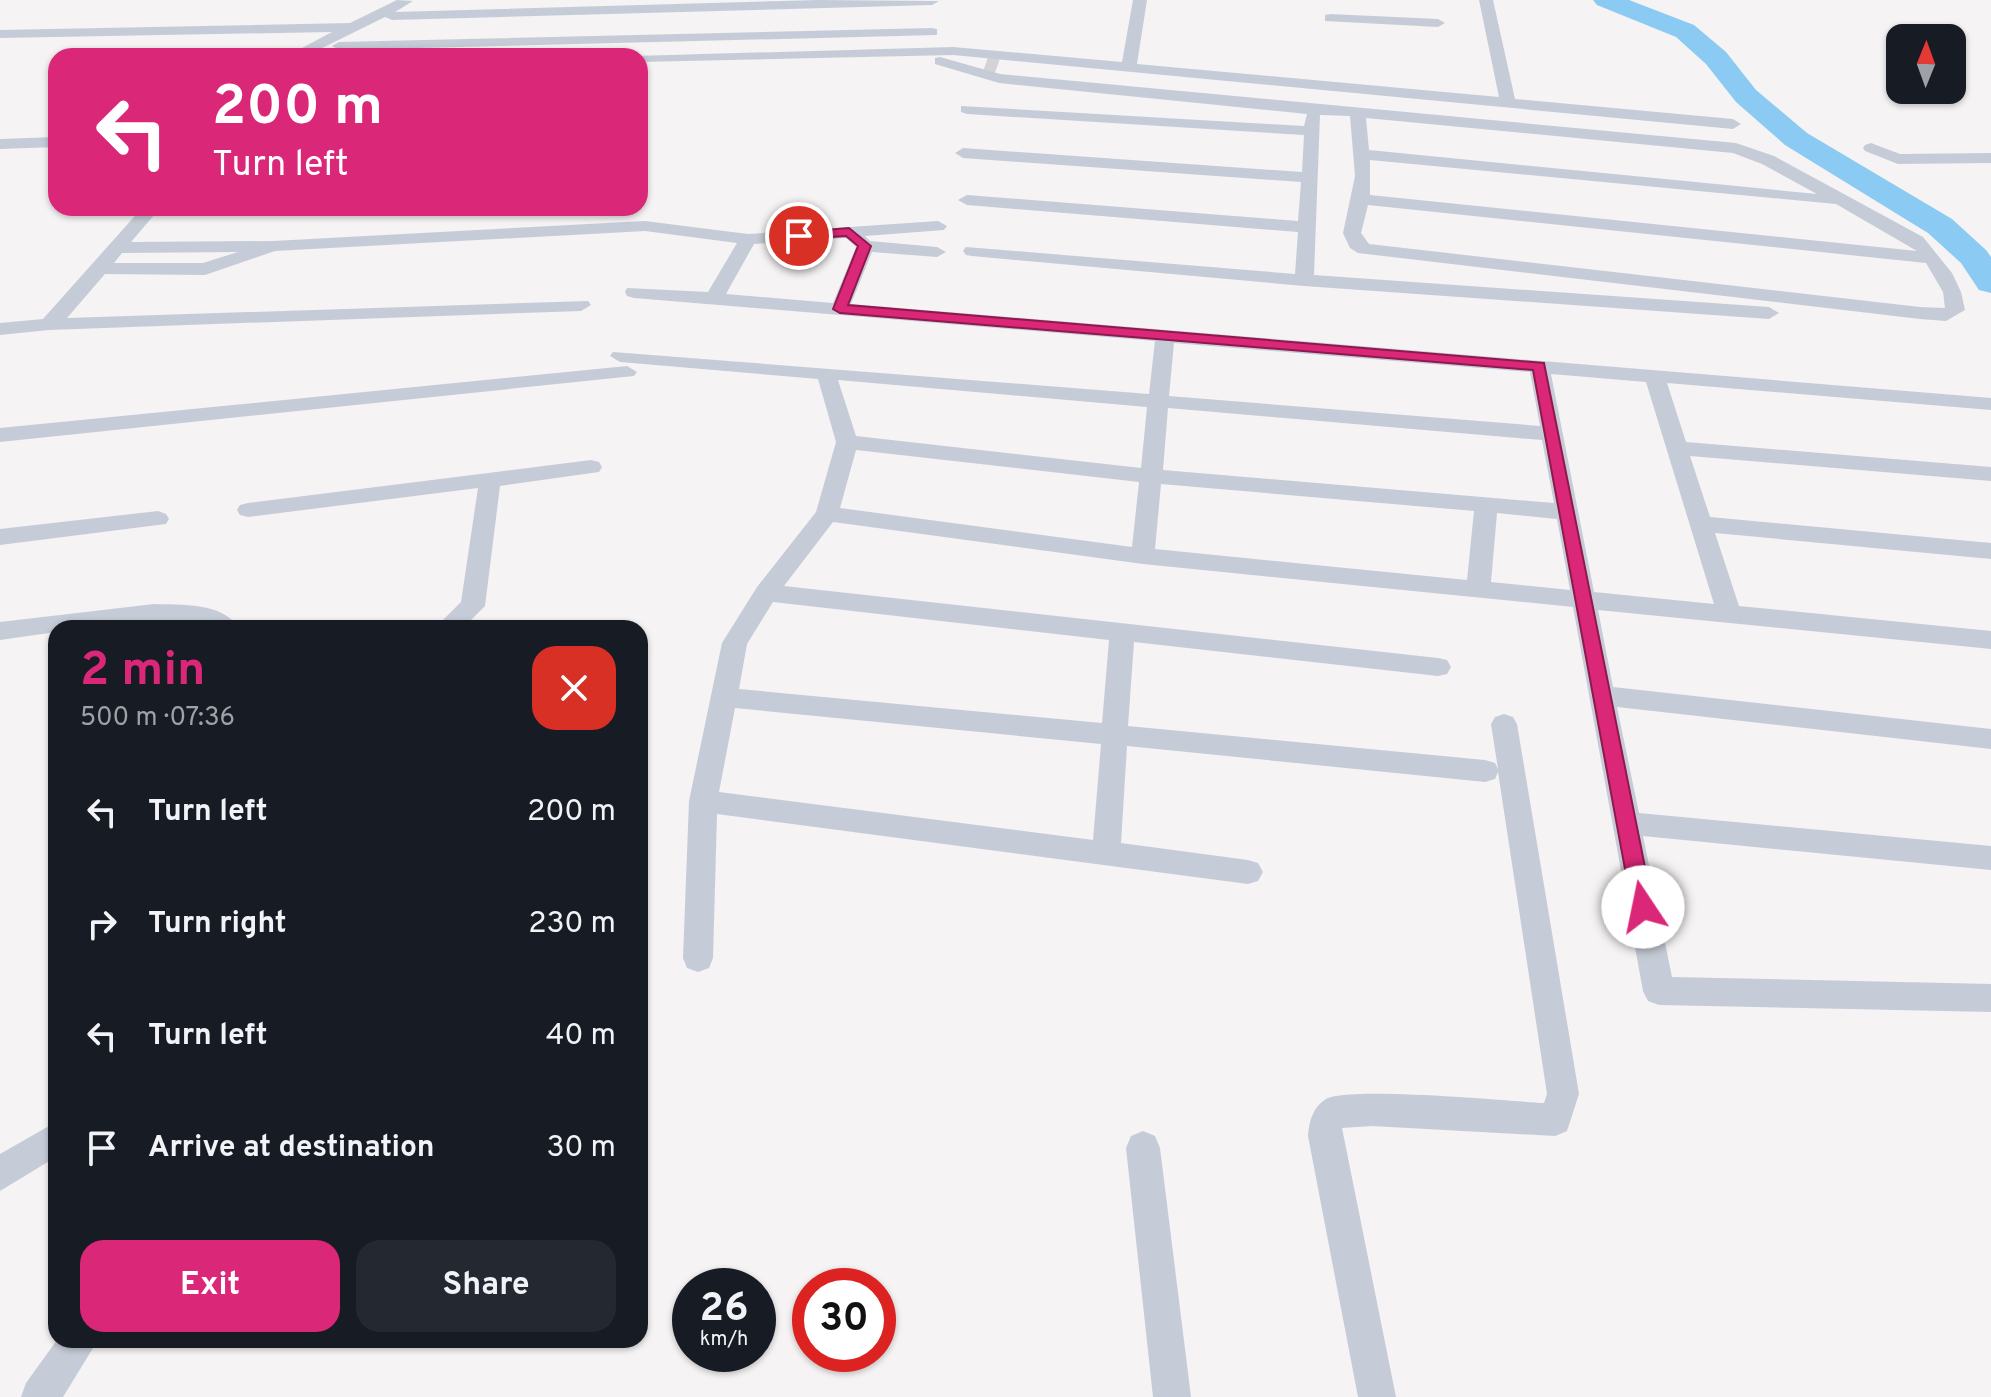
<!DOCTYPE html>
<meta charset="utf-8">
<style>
:root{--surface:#171b24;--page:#242831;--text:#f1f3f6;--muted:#9ea1a6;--accent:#db2777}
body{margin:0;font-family:Overpass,sans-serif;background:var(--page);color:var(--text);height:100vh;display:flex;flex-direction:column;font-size:30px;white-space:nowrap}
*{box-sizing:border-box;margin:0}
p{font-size:26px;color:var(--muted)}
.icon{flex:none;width:44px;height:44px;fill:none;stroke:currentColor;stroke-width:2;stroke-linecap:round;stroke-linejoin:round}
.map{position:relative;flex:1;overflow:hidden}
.details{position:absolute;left:48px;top:620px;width:600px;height:728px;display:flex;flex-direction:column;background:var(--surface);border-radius:24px;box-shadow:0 2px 6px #0004}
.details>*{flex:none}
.guide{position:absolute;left:48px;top:48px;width:600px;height:168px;border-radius:24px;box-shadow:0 2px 6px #0004;background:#db2777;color:#fff;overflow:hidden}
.needle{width:52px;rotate:1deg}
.controls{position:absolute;left:1886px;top:24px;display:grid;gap:16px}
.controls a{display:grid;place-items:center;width:80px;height:80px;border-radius:16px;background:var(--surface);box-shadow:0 2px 6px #0004;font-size:40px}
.speed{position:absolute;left:672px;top:1268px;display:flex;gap:16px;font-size:40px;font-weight:700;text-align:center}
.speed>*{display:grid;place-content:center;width:104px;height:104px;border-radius:50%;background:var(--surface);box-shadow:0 2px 6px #0004;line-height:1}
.speed small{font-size:20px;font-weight:400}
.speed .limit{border:12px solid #d22;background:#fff;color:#111}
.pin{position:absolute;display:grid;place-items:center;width:68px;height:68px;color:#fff;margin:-34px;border:4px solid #fff;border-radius:50%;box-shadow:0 2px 8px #0007}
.me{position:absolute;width:88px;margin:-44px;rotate:349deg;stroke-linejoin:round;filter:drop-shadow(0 0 6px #0008)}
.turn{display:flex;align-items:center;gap:28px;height:168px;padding:0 32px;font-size:36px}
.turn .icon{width:104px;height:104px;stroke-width:2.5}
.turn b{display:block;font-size:56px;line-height:68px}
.round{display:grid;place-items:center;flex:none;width:84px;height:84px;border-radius:24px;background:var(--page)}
.headline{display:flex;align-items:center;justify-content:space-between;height:136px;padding:0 32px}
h1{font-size:48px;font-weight:700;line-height:60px;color:var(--accent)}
.button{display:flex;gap:16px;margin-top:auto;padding:16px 32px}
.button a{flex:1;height:92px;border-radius:24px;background:var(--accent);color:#fff;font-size:32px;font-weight:700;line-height:92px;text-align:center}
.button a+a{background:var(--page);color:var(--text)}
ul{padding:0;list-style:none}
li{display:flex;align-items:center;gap:24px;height:112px;padding:0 32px}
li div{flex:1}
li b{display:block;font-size:30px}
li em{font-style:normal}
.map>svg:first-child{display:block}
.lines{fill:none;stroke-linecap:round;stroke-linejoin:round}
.river{fill:#8bcaf2;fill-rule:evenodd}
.street-tunnel{stroke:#d3d3d6;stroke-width:16;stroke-dasharray:16 8;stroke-linecap:butt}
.street{fill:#c6ccd7;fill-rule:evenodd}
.route{fill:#db2777;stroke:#8e194d;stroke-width:2}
</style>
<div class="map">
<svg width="1991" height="1397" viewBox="0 0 1991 1397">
<rect width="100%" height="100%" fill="#f5f3f3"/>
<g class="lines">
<!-- river -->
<path class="river" d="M 1593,0 L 1629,0 L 1694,25 L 1726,52 L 1756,90 L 1807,133 L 1952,219 L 1986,250 L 1991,257 L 1991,293 L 1979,290 L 1961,263 L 1928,233 L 1785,145 L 1736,102 L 1706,64 L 1676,37 L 1597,5 Z"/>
<!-- street-tunnel -->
<path class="street-tunnel" d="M 986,63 L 997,67"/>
<!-- street -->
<path class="street" d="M 397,0 L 413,1 L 395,12 L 818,0 L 939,1 L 932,5 L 392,20 L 385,17 L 306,56 L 287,56 L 332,32 L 0,38 L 0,30 L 350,23 Z
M 1133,0 L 1147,0 L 1137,64 L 1499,97 L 1479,0 L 1493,0 L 1515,99 L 1733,119 L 1741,124 L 1733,129 L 953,55 L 640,62 L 640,56 L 634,56 L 953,47 L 1122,62 Z
M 1330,14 L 1438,19 L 1445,23 L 1438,27 L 1325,21 L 1325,15 Z
M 932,28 L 937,29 L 937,35 L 339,50 L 332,46 L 339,42 Z
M 940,57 L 1000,74 L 1736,143 L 1774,156 L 1923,237 L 1952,273 L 1961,292 L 1965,310 L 1946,321 L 1920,319 L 1358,253 L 1350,248 L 1343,233 L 1355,176 L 1350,116 L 1320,115 L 1314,275 L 1769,307 L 1779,313 L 1769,319 L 1304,286 L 972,256 L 966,255 L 963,251 L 966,247 L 1295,274 L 1298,232 L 967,205 L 958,200 L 967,195 L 1298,221 L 1301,182 L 963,158 L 955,153 L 963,148 L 1302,172 L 1304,135 L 967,114 L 961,112 L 961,106 L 1304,126 L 1307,114 L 999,83 L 935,64 L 935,58 ZM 1366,118 L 1733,153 L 1762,164 L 1817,194 L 1369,150 ZM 1370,160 L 1836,204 L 1917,251 L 1370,195 ZM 1368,205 L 1926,263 L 1943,292 L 1945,308 L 1920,307 L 1369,244 L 1361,233 Z
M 56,137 L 56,147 L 0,149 L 0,139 Z
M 1871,143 L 1900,154 L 1991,153 L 1991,163 L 1898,164 L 1865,151 L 1863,148 L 1865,145 Z
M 142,208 L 160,208 L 131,242 L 273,241 L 645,221 L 748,234 L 938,221 L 947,226 L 944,230 L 865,236 L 870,241 L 937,247 L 946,252 L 937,257 L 872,252 L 851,304 L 1991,398 L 1991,410 L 1667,383 L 1686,442 L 1991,467 L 1991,481 L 1690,456 L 1710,517 L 1991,543 L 1991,559 L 1715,533 L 1739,606 L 1991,631 L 1991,649 L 1598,610 L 1613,687 L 1991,729 L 1991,749 L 1617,707 L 1639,813 L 1991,846 L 1991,870 L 1643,836 L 1672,977 L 1991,984 L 1991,1012 L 1659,1005 L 1648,1001 L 1643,991 L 1573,607 L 1143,564 L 833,522 L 784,586 L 1438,658 L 1447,660 L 1451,667 L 1447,674 L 1438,676 L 1134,642 L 1128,726 L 1485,760 L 1495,763 L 1498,769 L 1491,724 L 1495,717 L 1504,714 L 1513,717 L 1517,724 L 1579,1094 L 1567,1131 L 1555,1136 L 1372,1126 L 1342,1128 L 1396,1397 L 1358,1397 L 1308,1136 C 1309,1121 1313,1107 1326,1099 C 1349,1086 1508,1101 1544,1103 L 1547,1094 L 1498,772 L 1495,779 L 1485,782 L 1127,746 L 1121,843 L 1248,860 L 1258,863 L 1263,872 L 1258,881 L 1248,884 L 717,814 L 713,958 L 709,968 L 698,972 L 687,968 L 683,958 L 689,801 L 722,643 L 757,587 L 816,512 L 836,442 L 818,379 L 620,362 L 610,356 L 613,352 L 1149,394 L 1155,341 L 634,298 L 627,296 L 625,292 L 627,288 L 708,292 L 737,243 L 645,231 L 275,251 L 205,275 L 105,274 L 67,318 L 588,301 L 591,305 L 581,311 L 49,330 L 0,335 L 0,323 L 43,319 ZM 846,238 L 856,247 L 833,303 L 726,294 L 754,244 ZM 238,252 L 203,263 L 114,263 L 122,253 ZM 1174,343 L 1530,372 L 1540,426 L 1169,396 ZM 1551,374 L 1646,382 L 1714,604 L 1594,592 ZM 838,380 L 1147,407 L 1141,468 L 856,436 ZM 1168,408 L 1542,440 L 1554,503 L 1163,470 ZM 856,450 L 1139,482 L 1132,547 L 840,508 ZM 1161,484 L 1474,511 L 1467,580 L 1155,549 ZM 1497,513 L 1557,519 L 1570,590 L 1491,582 ZM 773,602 L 1109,640 L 1102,723 L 739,689 L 747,644 ZM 735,708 L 1101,744 L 1093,840 L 719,792 Z
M 627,366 L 637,372 L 634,376 L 0,442 L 0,428 Z
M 591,460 L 599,462 L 602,467 L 599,472 L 500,486 L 485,606 L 463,628 L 435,628 L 461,602 L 478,488 L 248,517 L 240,515 L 237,510 L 240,505 L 248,503 Z
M 158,511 L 166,514 L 169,519 L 166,524 L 0,545 L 0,529 Z
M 154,604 C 180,605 224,602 238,628 L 154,622 L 56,628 L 56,632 L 0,640 L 0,622 Z
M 56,1122 L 56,1157 L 0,1191 L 0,1154 Z
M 1143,1131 L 1155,1136 L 1160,1148 L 1191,1397 L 1153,1397 L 1126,1148 L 1131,1136 Z
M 57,1340 L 98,1340 L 63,1397 L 21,1397 L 26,1383 Z"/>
</g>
<!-- route -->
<path class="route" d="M 849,228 L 871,246 L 848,305 L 1544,363 L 1653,907 L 1650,914 L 1643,916 L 1635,914 L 1632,907 L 1533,370 L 840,313 L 833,309 L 858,246 L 846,236 L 799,239 L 792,236 L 799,232 Z"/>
</svg>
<div class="controls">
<a><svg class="needle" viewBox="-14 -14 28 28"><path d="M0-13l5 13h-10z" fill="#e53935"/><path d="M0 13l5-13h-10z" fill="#9ea1a6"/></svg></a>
</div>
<div class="speed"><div>26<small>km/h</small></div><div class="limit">30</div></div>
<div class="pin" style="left:799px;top:236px;background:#d93025"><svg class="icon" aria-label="arrive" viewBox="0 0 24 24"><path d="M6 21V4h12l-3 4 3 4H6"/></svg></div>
<svg class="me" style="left:1643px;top:907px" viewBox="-20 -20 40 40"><circle r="19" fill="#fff"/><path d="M0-13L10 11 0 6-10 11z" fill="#db2777"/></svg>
<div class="guide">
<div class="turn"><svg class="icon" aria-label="left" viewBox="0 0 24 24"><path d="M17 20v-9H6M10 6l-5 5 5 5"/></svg><div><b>200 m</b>Turn left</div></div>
</div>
<section class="details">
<div class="headline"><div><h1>2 min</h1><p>500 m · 07:36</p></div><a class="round" style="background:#d93025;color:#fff"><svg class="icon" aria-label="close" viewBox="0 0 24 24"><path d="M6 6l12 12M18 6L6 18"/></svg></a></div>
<ul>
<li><svg class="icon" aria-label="left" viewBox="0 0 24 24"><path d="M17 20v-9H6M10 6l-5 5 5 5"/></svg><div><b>Turn left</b></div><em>200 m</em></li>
<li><svg class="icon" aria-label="right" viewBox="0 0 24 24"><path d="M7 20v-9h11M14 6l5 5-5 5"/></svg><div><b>Turn right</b></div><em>230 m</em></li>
<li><svg class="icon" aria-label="left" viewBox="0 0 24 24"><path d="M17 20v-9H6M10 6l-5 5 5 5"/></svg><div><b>Turn left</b></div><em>40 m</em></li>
<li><svg class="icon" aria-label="arrive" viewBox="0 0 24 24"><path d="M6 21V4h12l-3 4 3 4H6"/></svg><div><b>Arrive at destination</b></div><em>30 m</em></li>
</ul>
<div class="button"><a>Exit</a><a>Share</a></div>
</section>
</div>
